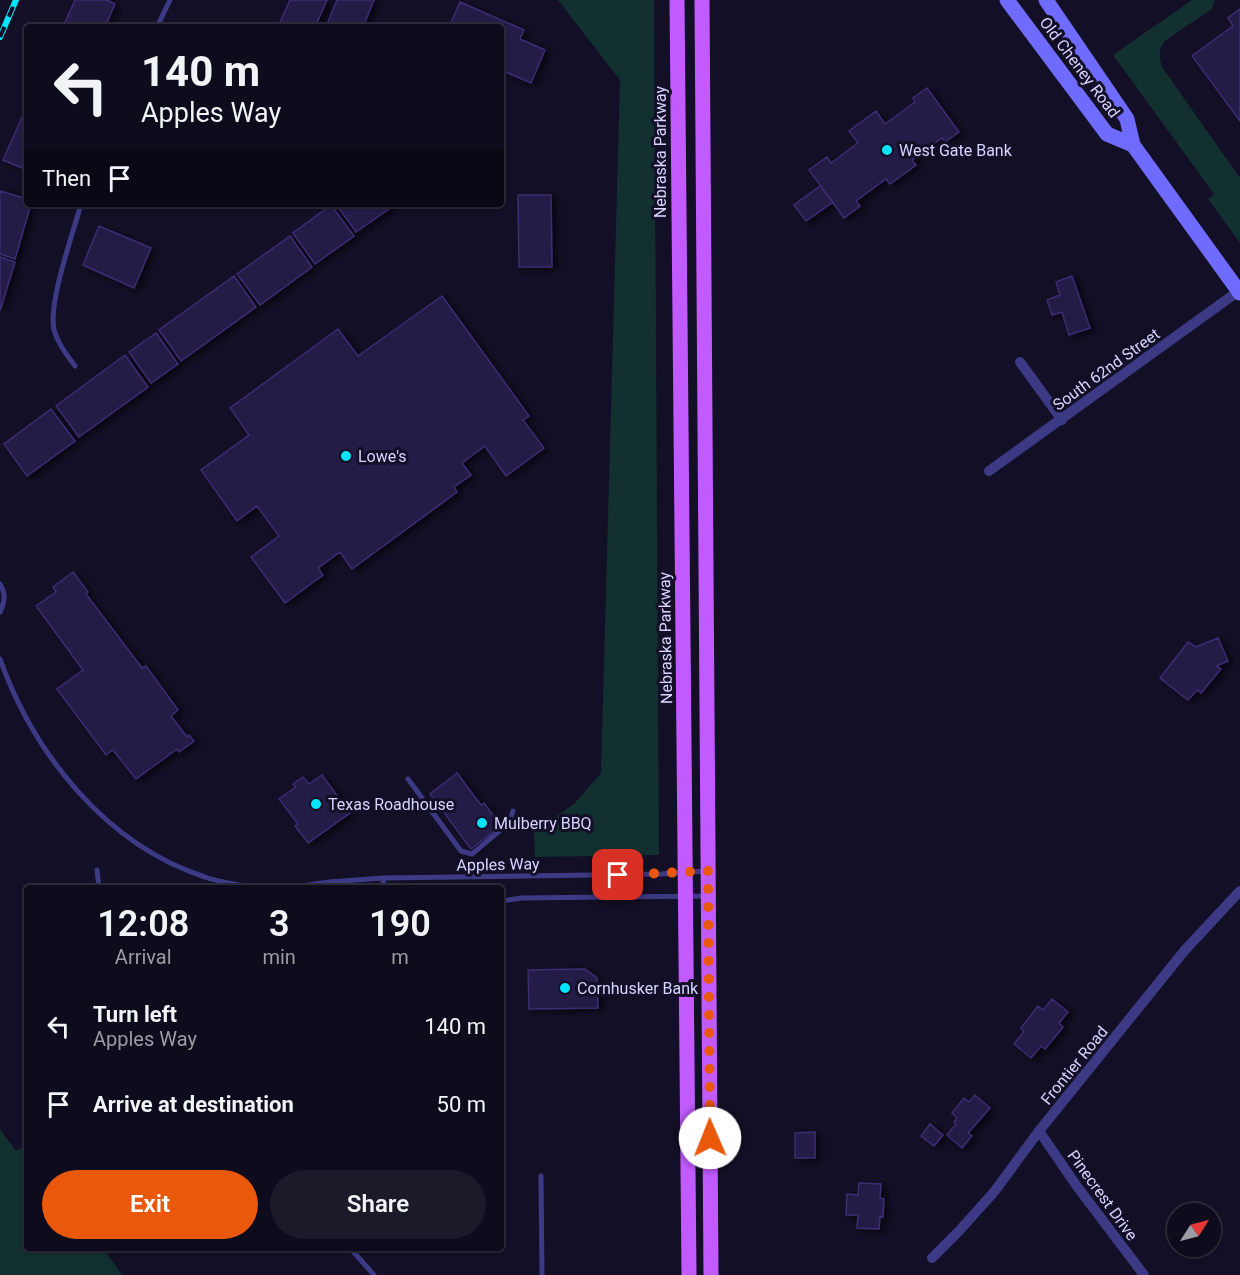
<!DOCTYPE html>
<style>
:root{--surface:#0e0b1c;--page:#1c1929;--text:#f1f3f6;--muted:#9b9ba3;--line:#2e2b3b;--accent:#ea580c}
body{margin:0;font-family:Roboto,sans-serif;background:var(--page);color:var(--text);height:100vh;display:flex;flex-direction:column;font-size:22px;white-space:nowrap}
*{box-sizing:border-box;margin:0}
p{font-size:20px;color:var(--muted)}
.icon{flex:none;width:33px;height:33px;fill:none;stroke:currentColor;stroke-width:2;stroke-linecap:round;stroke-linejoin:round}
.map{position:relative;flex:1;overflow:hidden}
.drawer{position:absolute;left:24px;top:885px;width:480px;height:366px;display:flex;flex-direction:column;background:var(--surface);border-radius:6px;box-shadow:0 2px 4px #0004,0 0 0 2px var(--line)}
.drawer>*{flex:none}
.hud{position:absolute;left:24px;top:24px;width:480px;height:183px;border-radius:6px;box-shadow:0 2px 4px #0004,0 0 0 2px var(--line);background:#0e0b1c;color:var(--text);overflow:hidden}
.needle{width:39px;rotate:54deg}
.tools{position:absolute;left:1167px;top:1203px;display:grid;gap:12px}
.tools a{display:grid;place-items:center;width:54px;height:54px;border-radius:50%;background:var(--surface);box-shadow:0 2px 4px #0004,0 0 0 2px var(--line);font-size:30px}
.pin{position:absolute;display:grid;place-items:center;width:51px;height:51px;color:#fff;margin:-26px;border-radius:12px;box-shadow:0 3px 9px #0006}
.me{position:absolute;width:66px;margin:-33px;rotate:359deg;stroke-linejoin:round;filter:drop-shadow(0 0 4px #0008)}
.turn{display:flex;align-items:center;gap:21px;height:126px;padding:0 18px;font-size:27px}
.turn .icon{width:78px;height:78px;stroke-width:2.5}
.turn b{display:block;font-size:42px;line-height:51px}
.then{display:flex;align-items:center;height:57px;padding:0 18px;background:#0003;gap:12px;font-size:22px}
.eta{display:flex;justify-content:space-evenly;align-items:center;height:102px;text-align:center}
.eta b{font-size:36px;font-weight:600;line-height:42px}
.cta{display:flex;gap:12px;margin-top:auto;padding:12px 18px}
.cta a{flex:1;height:69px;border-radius:36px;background:var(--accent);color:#fff;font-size:24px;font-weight:600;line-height:69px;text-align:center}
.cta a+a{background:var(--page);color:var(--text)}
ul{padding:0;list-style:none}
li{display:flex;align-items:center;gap:18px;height:78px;padding:0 18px}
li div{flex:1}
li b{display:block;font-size:22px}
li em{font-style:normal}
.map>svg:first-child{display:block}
.green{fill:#12302f}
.building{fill:#241b47;stroke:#3b2d73;stroke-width:1.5;filter:url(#shadow)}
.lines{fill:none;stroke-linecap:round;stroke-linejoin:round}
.lane{stroke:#3d3a85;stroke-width:5}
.street{stroke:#3d3a85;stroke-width:10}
.secondary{stroke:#6f6bff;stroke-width:15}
.primary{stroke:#c25bff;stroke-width:15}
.rail-casing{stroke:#00e5ff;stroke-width:6}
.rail{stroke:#130f26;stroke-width:4;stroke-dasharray:11;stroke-linecap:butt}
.route{stroke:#ea580c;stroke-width:10;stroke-dasharray:0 18}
.poi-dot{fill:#00e5ff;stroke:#130f26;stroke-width:2}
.labels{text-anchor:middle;stroke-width:6;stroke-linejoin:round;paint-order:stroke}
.street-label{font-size:16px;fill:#d9d4ff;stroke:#130f26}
.poi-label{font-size:16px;fill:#d9d4ff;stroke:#130f26;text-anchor:start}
</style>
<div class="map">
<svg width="1240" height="1275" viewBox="0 0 1240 1275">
<defs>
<filter id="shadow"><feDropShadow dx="4.5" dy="2.5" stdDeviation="3" flood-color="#0009"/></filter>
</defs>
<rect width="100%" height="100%" fill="#130f26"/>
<!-- green -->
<path class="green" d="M 558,0 L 654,0 L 659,855 L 535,857 L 534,832 L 574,804 L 601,773 L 620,80 Z
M 1192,0 L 1215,0 L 1212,9 L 1166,40 C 1158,50 1159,56 1162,67 L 1240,178 L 1240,243 L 1208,199 L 1214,194 L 1113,55 Z
M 0,1129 L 16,1151 L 27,1145 L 27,1248 L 103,1248 L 122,1275 L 0,1275 Z"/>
<!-- building -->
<path class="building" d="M 75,0 L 106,0 L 115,4 L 105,27 L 63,27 Z
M 290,0 L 327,0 L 315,27 L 278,27 Z
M 337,0 L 374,0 L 363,27 L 326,27 Z
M 460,2 L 524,30 L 520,39 L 545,50 L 531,83 L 501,70 L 501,27 L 449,27 Z
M 1240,9 L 1240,121 L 1192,56 L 1233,26 L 1228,18 Z
M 927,88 L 959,132 L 945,142 L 942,138 L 912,160 L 916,165 L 890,184 L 886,179 L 856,201 L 860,206 L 844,218 L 809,170 L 827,157 L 831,163 L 858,143 L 849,131 L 876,111 L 885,124 L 915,102 L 913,98 Z
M 27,106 L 27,170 L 3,160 Z
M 820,186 L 833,202 L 806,221 L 794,205 Z
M 0,191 L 27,199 L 27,204 L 31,204 L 15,259 L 0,254 Z
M 518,195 L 551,195 L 552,267 L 519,267 Z
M 336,204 L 396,204 L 356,232 Z
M 331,205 L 354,236 L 315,264 L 293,233 Z
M 99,226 L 151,248 L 134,288 L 83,265 Z
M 290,236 L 312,267 L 260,305 L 237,274 Z
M 0,257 L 15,262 L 0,311 Z
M 234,276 L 256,307 L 181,361 L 159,330 Z
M 1072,276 L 1090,328 L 1069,335 L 1062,312 L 1052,315 L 1047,300 L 1060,295 L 1056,282 Z
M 442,296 L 529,416 L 523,420 L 544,448 L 506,476 L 485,446 L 462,463 L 471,475 L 454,487 L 457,492 L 352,569 L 340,552 L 318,568 L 323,575 L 285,603 L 251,557 L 279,536 L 257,506 L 237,521 L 201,470 L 249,435 L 230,408 L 338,329 L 358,356 Z
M 156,333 L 178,364 L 151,383 L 129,352 Z
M 125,355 L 148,387 L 79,437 L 56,406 Z
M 51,409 L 75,441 L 27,476 L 4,444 Z
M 73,572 L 88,592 L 86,594 L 142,668 L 146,666 L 178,710 L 171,716 L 187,737 L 189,735 L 194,741 L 179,752 L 177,749 L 136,779 L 113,750 L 106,755 L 57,689 L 83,670 L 36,606 L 56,592 L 53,587 Z
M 1218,638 L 1228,661 L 1216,666 L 1221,669 L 1201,693 L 1197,690 L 1188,700 L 1160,678 L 1188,642 L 1196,647 Z
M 457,773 L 481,805 L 484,803 L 499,823 L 495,826 L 497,829 L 471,849 L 430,794 Z
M 322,775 L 350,813 L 308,843 L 295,826 L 298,824 L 279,799 L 296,787 L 293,784 L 303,777 L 309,784 Z
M 585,969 L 597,978 L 598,1008 L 529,1009 L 528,970 Z
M 1052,999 L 1068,1012 L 1059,1023 L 1063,1027 L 1045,1049 L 1041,1046 L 1031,1058 L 1014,1044 L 1024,1032 L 1021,1028 L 1038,1006 L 1043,1010 Z
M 975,1095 L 990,1108 L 968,1133 L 972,1136 L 962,1148 L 947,1135 L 956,1124 L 954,1122 L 957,1118 L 952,1113 L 964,1098 L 969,1102 Z
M 930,1124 L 943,1135 L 934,1146 L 921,1136 Z
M 815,1132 L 815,1158 L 795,1158 L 795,1133 Z
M 859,1183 L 881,1184 L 880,1198 L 884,1199 L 883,1217 L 880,1216 L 879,1229 L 857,1228 L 858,1215 L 846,1215 L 847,1194 L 858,1195 Z"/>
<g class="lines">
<!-- lane -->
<path class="lane" d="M 157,27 L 170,0
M 75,366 C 67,355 58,344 54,330 C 48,302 73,234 81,204
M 0,584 C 6,594 5,601 0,612
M 0,659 C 34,754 106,845 205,877 C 222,883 241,885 259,888
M 408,779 L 461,851 L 472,854 L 509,823 L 513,811
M 97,870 L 99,888
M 383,878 L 384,888
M 288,888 L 329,882 L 383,878 L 661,874 L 706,871
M 501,901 L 522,898 L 706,896
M 541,1176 L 542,1275
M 350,1248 L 374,1275"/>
<!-- street -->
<path class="street" d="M 1020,362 L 1062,420
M 989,471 L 1240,290
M 1039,1131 L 1076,1185 L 1144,1275
M 932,1258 L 959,1231 L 994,1192 L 1039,1131 L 1185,950 L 1240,891"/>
<!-- secondary -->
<path class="secondary" d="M 1007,0 L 1107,134 L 1133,145
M 1046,0 L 1127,119 L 1133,145 L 1240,293"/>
<!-- primary -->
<path class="primary" d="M 677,0 L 689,1275
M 702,0 L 711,1275"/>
<!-- rail casing -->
<g class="rail-casing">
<path id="rail" d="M 0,37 L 16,0"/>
</g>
<!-- rail -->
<use href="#rail" class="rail"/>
</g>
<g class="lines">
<!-- route -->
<path class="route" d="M 618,875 L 708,871 L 710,1138"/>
</g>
<!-- markers -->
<g class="poi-dot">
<circle cx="887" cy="150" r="6"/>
<circle cx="346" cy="456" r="6"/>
<circle cx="316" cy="804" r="6"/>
<circle cx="482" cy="823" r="6"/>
<circle cx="565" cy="988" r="6"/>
</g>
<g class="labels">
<!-- street labels -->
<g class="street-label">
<text transform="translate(1080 67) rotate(53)" y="6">Old Cheney Road</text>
<text transform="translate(660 152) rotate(-90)" y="6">Nebraska Parkway</text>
<text transform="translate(1106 369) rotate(-36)" y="6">South 62nd Street</text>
<text transform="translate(665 638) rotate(-91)" y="6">Nebraska Parkway</text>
<text transform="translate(498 864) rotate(-1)" y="6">Apples Way</text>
<text transform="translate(1074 1065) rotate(-51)" y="6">Frontier Road</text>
<text transform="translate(1103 1195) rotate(54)" y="6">Pinecrest Drive</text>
</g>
<!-- poi labels -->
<g class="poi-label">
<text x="899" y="156">West Gate Bank</text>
<text x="358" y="462">Lowe's</text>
<text x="328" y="810">Texas Roadhouse</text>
<text x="494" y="829">Mulberry BBQ</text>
<text x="577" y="994">Cornhusker Bank</text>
</g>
</g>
</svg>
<div class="tools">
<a><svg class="needle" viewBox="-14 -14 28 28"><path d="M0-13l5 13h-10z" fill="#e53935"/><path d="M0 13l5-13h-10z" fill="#9b9ba3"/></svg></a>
</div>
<div class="pin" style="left:618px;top:875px;background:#d93025"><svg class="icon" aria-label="arrive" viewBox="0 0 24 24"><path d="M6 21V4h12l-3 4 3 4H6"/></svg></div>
<svg class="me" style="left:710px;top:1138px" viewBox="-20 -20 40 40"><circle r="19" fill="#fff"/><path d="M0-13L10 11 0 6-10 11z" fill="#ea580c"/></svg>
<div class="hud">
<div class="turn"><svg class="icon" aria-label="left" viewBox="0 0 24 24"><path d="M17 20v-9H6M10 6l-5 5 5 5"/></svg><div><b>140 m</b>Apples Way</div></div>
<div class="then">Then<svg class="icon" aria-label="arrive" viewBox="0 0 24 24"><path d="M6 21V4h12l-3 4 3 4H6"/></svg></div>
</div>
<section class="drawer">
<div class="eta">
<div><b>12:08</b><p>Arrival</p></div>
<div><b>3</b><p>min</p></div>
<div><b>190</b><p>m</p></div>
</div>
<ul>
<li><svg class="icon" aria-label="left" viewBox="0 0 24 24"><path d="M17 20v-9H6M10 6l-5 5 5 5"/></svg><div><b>Turn left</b><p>Apples Way</p></div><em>140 m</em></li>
<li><svg class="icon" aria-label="arrive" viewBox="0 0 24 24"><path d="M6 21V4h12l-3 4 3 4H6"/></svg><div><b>Arrive at destination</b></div><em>50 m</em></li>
</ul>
<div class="cta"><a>Exit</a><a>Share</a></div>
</section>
</div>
